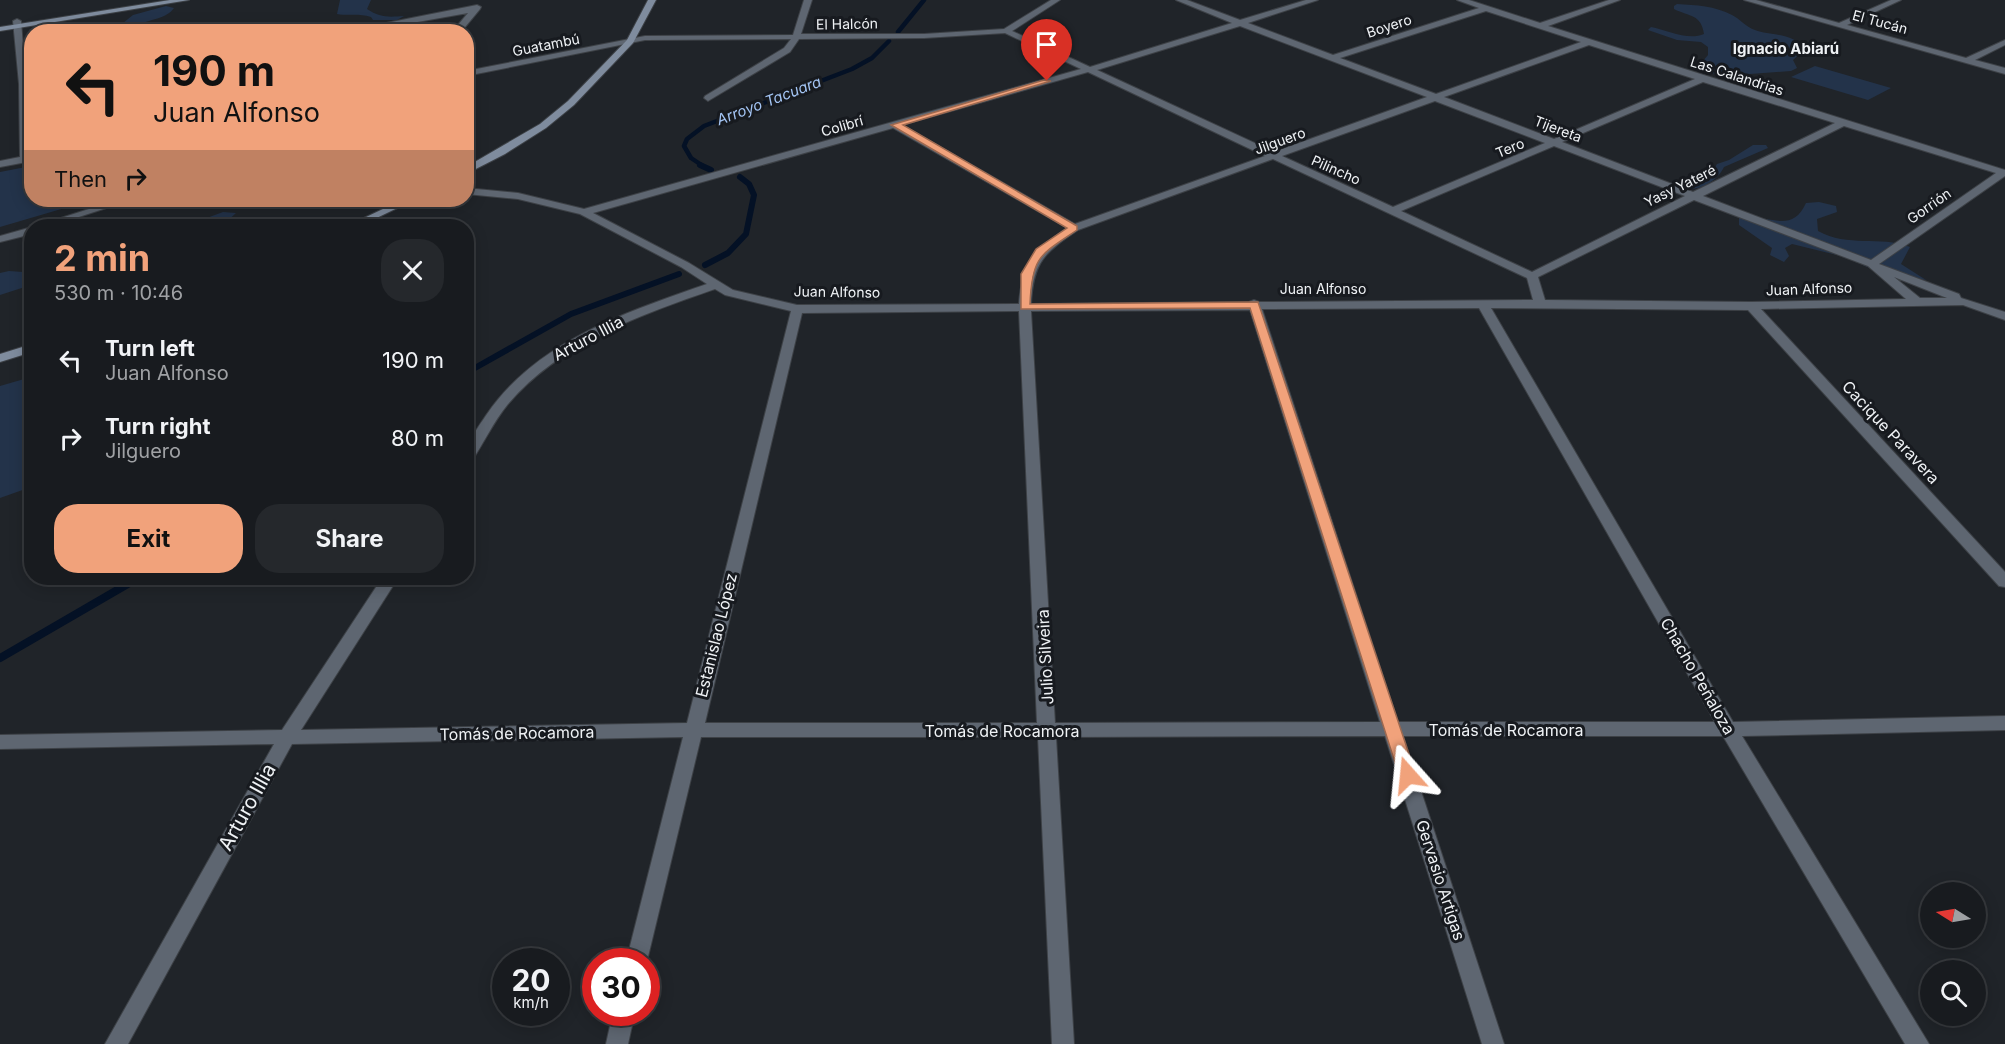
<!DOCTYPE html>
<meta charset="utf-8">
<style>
:root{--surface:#181b1f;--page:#25282c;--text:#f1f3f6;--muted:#9fa1a4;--line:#36393d;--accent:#f1a27b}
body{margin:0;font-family:Inter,sans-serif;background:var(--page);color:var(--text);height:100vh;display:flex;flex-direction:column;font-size:22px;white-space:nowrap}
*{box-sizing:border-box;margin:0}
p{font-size:20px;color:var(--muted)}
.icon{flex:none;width:33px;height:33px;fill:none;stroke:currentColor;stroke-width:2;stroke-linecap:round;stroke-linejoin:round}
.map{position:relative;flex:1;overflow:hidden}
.drawer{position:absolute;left:24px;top:219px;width:450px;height:366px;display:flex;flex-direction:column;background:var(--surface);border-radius:24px;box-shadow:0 3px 15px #0003,0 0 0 2px var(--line)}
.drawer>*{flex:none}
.hud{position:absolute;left:24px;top:24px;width:450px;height:183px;border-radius:24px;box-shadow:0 3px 15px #0003,0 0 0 2px var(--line);background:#f1a27b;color:#111;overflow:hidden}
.needle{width:39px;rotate:281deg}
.fabs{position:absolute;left:1920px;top:882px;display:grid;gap:12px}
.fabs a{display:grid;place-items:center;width:66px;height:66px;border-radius:50%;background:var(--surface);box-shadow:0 3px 15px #0003,0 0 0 2px var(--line);font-size:30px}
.speed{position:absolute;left:492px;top:948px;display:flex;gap:12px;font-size:30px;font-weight:700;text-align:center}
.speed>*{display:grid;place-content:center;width:78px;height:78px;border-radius:50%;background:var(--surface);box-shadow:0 3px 15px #0003,0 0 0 2px var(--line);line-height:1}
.speed small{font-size:15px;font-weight:400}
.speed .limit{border:9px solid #d22;background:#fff;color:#111}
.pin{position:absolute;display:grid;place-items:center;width:51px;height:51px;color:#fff;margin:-62px -26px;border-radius:50% 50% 50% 0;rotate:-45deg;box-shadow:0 0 6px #0007}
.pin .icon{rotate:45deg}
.me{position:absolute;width:66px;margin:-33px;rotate:342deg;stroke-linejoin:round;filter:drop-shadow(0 0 4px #0008)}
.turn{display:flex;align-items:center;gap:21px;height:126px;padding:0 30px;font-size:27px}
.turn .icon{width:78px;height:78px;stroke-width:2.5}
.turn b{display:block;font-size:42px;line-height:51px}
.then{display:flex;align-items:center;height:57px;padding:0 30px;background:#0003;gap:12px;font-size:22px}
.round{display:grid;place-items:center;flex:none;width:63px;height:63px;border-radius:24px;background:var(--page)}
.head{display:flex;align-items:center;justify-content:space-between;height:102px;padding:0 30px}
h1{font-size:36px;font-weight:700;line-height:45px;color:var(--accent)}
.cta{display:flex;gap:12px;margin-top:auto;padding:12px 30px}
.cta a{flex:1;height:69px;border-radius:24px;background:var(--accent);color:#111;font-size:24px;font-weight:700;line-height:69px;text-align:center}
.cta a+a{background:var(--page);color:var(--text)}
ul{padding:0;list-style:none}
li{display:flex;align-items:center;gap:18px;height:78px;padding:0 30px}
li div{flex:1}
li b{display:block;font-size:22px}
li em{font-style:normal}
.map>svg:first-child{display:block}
.green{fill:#23334a}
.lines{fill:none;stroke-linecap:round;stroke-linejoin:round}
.stream-far2{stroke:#041125;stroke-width:4.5}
.stream-far1{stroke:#041125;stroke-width:6}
.stream{stroke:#041125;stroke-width:8}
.street-casing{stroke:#3d4146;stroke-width:2}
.secondary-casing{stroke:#3d4146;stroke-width:2}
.street{fill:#5e6671;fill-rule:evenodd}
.secondary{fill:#7f8c9e;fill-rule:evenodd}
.route{fill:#f1a27b;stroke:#9d6950;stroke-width:1.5}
.labels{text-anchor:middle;stroke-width:6;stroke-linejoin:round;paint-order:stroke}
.far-street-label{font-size:14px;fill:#eff2f5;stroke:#171a1f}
.far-neighbourhood-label{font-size:15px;font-weight:bold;fill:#eff2f5;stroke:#171a1f}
.far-water-label{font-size:15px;font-style:italic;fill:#a3c4f3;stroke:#171a1f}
.street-label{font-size:16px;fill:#eff2f5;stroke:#171a1f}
.near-street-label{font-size:20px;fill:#eff2f5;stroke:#171a1f}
</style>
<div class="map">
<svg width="2005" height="1044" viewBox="0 0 2005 1044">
<rect width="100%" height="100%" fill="#202429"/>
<!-- green -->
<path class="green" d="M 340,0 L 371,0 L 367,9 C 380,18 389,17 404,16 L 397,20 L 373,20 L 371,17 C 359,13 349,16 337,14 Z
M 1677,4 C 1696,5 1715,6 1732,15 C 1740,19 1746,27 1755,30 C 1770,36 1795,32 1804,50 L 1793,60 L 1797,68 L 1791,71 L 1724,76 L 1699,70 L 1702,62 L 1708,55 L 1708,47 L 1701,42 L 1677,40 L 1648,30 L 1651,27 C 1667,30 1688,41 1704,34 C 1701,14 1690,17 1674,9 L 1674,6 Z
M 166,6 L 174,8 C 165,21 145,18 134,29 L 138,31 L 118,31 L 118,27 L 133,15 Z
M 1815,66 L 1891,88 L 1868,100 L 1791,77 Z
M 1753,145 L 1766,145 L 1768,148 L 1724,167 C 1717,182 1693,197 1678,183 L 1693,177 L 1693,174 L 1712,172 L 1717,164 L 1729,160 Z
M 31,166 L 32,200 L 92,200 L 0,227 L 0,172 Z
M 1819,202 L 1836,206 L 1837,212 L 1817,219 L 1818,231 C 1848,248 1879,235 1910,247 L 1901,264 L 1926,280 L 1876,271 L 1845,257 L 1792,244 L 1785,248 L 1789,256 L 1784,262 L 1770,255 L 1772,248 L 1739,225 L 1739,218 C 1765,211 1791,237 1806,203 Z
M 223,212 L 236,213 C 221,229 205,227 185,226 Z
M 31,266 L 31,285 L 0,295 L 0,273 L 9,271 L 23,272 Z
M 31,377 L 31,487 L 0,498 L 0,386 Z"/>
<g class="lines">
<!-- stream-far2 -->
<path class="stream-far2" d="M 898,32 L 924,0
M 703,166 L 691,158 L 684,146 L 687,139 L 704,126 L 852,69 L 872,58 L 889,41"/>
<!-- stream-far1 -->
<path class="stream-far1" d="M 700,165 L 711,170
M 705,265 L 728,253 L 746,234 L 754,195 L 749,184 L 740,177
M 466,373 L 571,314 L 679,274"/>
<!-- stream -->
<path class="stream" d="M 0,658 L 138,578"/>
<!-- street casing -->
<g class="street-casing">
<path id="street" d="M 804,0 L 812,0 L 801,34 L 924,34 L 1004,29 L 1051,0 L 1060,0 L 1012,31 L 1090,67 L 1232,23 L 1176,0 L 1187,0 L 1240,20 L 1306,0 L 1318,0 L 1248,23 L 1333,55 L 1479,8 L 1457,0 L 1469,0 L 1540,23 L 1609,0 L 1620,0 L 1548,26 L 2005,170 L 2005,176 L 1879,264 L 1959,294 L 1961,298 L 2005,312 L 2005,320 L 1963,305 L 1761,309 L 2005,572 L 2005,587 L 1999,586 L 1748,310 L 1491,308 L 1733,722 L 2005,716 L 2005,730 L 1742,736 L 1929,1044 L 1905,1044 L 1723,736 L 1403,736 L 1504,1044 L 1482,1044 L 1385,736 L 1056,737 L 1074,1044 L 1052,1044 L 1038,737 L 701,737 L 646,965 L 646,962 L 626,962 L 683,737 L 292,744 L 128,1044 L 105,1044 L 274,744 L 0,749 L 0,735 L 282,730 L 382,578 L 398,578 L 301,730 L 687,723 L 791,311 L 725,295 L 715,289 C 641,315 561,342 508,404 C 493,422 484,443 471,462 L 466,463 C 466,443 476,430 487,414 C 537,341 627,312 707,284 L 681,267 L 580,214 L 518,199 L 466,194 L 466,188 L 518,193 L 584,209 L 1081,69 L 1005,33 L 924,38 L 799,39 L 790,52 L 708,101 L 704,98 L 705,96 L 784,48 L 791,39 L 645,40 L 466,76 L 466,71 L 645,36 L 793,35 ZM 1486,11 L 1581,42 L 1436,94 L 1340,58 ZM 1240,26 L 1427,97 L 1274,152 L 1097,70 ZM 1589,45 L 1695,79 L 1554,139 L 1444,97 ZM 1088,72 L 1265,156 L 1075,224 L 902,125 ZM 1703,82 L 1835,123 L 1693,192 L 1562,142 ZM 1435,101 L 1545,143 L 1393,207 L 1282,156 ZM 1844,126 L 1996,173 L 1871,260 L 1703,196 ZM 893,128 L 1067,228 C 1033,251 1022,262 1019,304 L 797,305 L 733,290 L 689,263 L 593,213 ZM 1554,146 L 1685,196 L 1532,272 L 1401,211 ZM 1273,159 L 1527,278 L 1533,300 L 1259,302 L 1254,300 L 1249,302 L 1031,304 C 1033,262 1044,253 1078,230 ZM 1694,200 L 1868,266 L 1906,299 L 1751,302 L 1545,300 L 1538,277 ZM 1894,277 L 1947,298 L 1920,298 ZM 1479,308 L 1715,722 L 1398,722 L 1262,309 ZM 1250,310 L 1380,722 L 1055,723 L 1031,311 ZM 1019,311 L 1037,723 L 705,723 L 802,313 Z
M 1744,0 L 1756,0 L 1839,23 L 1891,0 L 1901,0 L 1847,25 L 1966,58 L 2005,40 L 2005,45 L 1975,60 L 2005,68 L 2005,74 Z
M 477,5 L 481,7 L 480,9 L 461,32 L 452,32 L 468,13 L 361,32 L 341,32 Z
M 17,19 L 21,21 L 32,161 L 0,167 L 0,161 L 20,157 L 19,84 L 13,21 Z
M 117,200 L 131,200 L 51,226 L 36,226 Z
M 32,227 L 32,234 L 0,242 L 0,236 Z
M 613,1012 L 635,1012 L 628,1044 L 606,1044 Z"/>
</g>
<!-- secondary casing -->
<g class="secondary-casing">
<path id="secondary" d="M 170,0 L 189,0 L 0,31 L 0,27 Z
M 648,0 L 656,0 L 633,43 L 574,105 L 546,128 L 505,154 L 466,174 L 466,167 L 540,124 L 568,101 L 627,40 Z
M 402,200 L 414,200 L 360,226 L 347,226 Z
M 32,344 L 32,352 L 0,362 L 0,354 Z"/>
</g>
<!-- street -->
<use href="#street" class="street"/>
<!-- secondary -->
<use href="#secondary" class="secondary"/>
</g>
<!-- route -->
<path class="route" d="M 1044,80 L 1051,81 L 903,125 L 1077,226 L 1077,230 C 1040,255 1032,256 1030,304 L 1258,302 L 1416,775 L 1414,780 L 1408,782 L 1402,780 L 1399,775 L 1250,308 L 1021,309 L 1021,274 L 1036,249 L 1067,228 L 891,125 Z"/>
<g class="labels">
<!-- far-street labels -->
<g class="far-street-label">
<text transform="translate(1880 22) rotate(15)" y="5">El Tucán</text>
<text transform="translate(847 24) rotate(-1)" y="5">El Halcón</text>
<text transform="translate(1389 26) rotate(-18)" y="5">Boyero</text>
<text transform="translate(546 45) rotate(-11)" y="5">Guatambú</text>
<text transform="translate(1737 76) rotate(18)" y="5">Las Calandrias</text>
<text transform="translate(842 126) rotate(-16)" y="5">Colibrí</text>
<text transform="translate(1558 129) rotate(21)" y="5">Tijereta</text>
<text transform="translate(1280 141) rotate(-20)" y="5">Jilguero</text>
<text transform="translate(1510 148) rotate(-22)" y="5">Tero</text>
<text transform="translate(1336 170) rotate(24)" y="5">Pilincho</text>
<text transform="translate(1680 186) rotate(-26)" y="5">Yasy Yateré</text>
<text transform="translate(1929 206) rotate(-35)" y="5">Gorrión</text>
<text x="1323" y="294">Juan Alfonso</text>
<text transform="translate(1809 289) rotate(-2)" y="5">Juan Alfonso</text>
<text transform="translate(837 292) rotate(1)" y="5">Juan Alfonso</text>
</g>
<!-- far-neighbourhood labels -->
<g class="far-neighbourhood-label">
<text x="1786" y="54">Ignacio Abiarú</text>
</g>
<!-- far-water labels -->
<g class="far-water-label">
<text transform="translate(769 101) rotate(-21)" y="5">Arroyo Tacuara</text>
</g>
<!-- street labels -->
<g class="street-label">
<text transform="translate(588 338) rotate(-28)" y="6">Arturo Illia</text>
<text transform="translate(1891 432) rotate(47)" y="6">Cacique Paravera</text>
<text transform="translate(716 635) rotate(-76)" y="6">Estanislao López</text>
<text transform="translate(1045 657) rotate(-93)" y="6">Julio Silveira</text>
<text transform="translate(1698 676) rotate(60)" y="6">Chacho Peñaloza</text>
<text x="1506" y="736">Tomás de Rocamora</text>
<text x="1002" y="737">Tomás de Rocamora</text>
<text transform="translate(517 733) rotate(-1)" y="6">Tomás de Rocamora</text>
<text transform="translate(1441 880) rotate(72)" y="6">Gervasio Artigas</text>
</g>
<!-- near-street labels -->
<g class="near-street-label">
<text transform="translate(247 807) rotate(-61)" y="7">Arturo Illia</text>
</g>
</g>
</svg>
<div class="fabs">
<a><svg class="needle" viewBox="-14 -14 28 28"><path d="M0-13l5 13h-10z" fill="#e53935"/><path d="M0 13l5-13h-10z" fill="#9fa1a4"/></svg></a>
<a><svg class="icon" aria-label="search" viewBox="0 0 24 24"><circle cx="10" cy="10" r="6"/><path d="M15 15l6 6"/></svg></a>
</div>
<div class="speed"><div>20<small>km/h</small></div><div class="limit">30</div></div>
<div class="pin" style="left:1047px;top:81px;background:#d93025"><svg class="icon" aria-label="arrive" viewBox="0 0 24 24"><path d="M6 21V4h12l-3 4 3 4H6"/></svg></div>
<svg class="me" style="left:1408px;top:775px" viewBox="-20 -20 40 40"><path d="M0-17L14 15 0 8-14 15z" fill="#f1a27b" stroke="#fff" stroke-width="4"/></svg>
<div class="hud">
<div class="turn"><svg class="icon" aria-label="left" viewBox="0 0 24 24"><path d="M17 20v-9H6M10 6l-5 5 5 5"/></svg><div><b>190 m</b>Juan Alfonso</div></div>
<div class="then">Then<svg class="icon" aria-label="right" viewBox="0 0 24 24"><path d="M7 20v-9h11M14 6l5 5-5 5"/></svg></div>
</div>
<section class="drawer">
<div class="head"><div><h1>2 min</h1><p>530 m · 10:46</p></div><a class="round"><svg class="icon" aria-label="close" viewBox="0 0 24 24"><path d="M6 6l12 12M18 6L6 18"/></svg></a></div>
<ul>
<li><svg class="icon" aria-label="left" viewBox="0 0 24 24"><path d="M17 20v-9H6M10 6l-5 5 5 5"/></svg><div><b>Turn left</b><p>Juan Alfonso</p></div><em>190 m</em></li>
<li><svg class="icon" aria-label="right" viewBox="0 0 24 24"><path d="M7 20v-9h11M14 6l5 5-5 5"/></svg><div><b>Turn right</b><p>Jilguero</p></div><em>80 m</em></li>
</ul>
<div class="cta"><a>Exit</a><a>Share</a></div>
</section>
</div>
